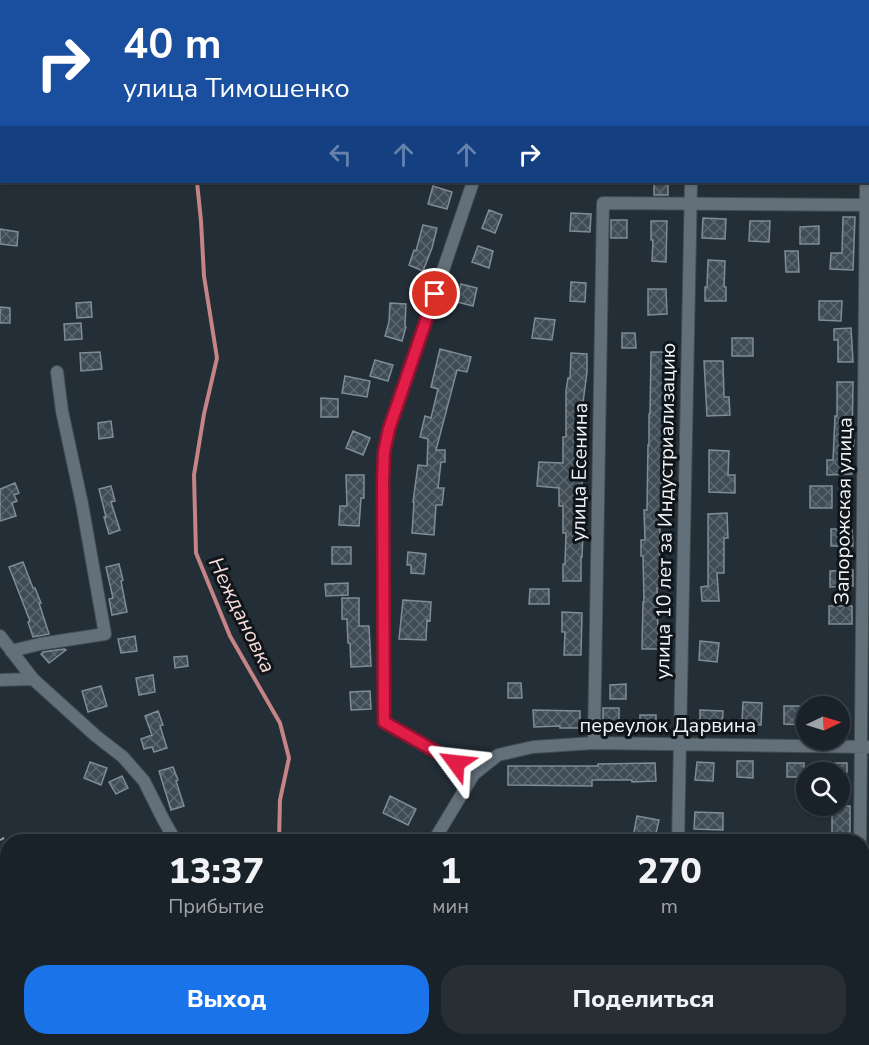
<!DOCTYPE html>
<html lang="ru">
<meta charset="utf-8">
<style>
:root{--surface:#1a2229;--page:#272f35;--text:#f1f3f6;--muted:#9fa4a8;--line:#383f46;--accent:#1a73e8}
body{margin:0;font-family:"Nunito Sans",sans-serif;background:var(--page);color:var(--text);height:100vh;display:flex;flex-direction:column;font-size:22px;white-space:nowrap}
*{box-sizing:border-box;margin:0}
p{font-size:20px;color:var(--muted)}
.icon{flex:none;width:33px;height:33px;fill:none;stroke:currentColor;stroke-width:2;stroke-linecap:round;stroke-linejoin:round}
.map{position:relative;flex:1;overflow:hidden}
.side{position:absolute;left:0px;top:834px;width:870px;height:212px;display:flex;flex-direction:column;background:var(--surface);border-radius:24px 24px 0 0;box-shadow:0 2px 4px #0004,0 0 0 2px var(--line)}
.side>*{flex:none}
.banner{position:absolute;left:0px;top:0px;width:870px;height:183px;box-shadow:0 2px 4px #0004,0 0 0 2px var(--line);background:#1a4fa0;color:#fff;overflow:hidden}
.needle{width:39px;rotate:86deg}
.tools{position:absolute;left:796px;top:696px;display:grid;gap:12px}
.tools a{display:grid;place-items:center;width:54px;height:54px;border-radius:50%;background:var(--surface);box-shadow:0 2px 4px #0004,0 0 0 2px var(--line);font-size:30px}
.pin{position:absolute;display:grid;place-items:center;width:51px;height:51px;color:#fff;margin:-26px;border:3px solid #fff;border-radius:50%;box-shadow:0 2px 6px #0007}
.me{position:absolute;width:66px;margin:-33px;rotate:300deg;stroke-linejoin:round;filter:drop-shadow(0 0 4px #0008)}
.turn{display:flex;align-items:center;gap:21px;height:126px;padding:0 24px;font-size:27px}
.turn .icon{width:78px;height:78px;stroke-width:2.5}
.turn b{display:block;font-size:42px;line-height:51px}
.lanes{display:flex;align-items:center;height:57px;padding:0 24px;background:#0003;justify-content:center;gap:30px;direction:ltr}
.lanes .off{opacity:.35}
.eta{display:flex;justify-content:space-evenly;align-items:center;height:102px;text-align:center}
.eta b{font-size:36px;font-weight:800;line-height:42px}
.cta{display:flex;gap:12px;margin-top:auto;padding:12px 24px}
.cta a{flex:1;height:69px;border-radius:24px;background:var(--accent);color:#fff;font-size:24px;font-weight:800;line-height:69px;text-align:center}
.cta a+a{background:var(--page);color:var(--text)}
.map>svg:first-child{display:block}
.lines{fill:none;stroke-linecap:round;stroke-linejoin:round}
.stream{stroke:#c58485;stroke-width:4}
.building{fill:url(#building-cross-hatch);stroke:#7f8c97;stroke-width:1.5}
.minor-casing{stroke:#414c53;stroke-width:14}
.path{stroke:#919aa1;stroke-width:2;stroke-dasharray:4.5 4.5;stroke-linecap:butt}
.minor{stroke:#63707a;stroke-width:12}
.route-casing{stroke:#92132f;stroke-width:15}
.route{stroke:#e11d48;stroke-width:10}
.labels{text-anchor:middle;stroke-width:6;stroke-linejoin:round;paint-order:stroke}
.street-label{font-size:20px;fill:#eef5fb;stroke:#101519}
.water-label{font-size:21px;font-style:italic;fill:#f8dcda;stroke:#101519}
</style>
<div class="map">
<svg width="869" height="1045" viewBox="0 0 869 1045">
<defs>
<pattern id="building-cross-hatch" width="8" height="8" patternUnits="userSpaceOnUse" patternTransform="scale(1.5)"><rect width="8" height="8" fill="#404c55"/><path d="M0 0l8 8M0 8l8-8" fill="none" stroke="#5c666e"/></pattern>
</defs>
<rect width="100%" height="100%" fill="#232e37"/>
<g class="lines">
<!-- stream -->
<path class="stream" d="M 259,2 L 260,0
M 197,182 L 201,221 L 204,276 L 217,358 L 204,414 L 194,475 L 196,553 L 230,636 L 280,723 L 289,758 L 280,800 L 279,842
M 0,997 L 8,1002
M 59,1038 L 69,1045
M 105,1045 L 108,1038"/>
</g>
<!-- building -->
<path class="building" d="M 654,182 L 668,182 L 668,195 L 654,195 Z
M 433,186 L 452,192 L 447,209 L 428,204 Z
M 489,210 L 502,215 L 495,233 L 482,228 Z
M 571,213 L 591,214 L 590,232 L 570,231 Z
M 843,217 L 855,217 L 853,270 L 830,269 L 831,253 L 842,253 Z
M 703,218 L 726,219 L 725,239 L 702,238 Z
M 611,220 L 627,220 L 627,238 L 611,238 Z
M 651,221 L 667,221 L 666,262 L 652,261 L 653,240 L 651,240 Z
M 750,221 L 770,221 L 769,242 L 749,241 Z
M 423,225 L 437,228 L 432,248 L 423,271 L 409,265 L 414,250 L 416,251 Z
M 819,226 L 819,244 L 800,244 L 800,227 Z
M 0,229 L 18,232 L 17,246 L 0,244 Z
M 478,246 L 493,251 L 489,268 L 472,262 Z
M 785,251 L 798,251 L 799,272 L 786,272 Z
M 708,260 L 725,261 L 724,287 L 726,287 L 726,301 L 705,301 L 705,287 L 707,287 Z
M 571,282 L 586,283 L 585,302 L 570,301 Z
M 461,284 L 477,288 L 473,306 L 457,302 Z
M 648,289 L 666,289 L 667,314 L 648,315 Z
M 819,301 L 842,301 L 841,321 L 819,320 Z
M 91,302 L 92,317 L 77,318 L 76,303 Z
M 390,303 L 406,304 L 405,326 L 406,327 L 402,341 L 385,336 L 389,322 Z
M 0,307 L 10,308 L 10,323 L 0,323 Z
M 535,318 L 555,320 L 552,340 L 532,338 Z
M 81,323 L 82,339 L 65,340 L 64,324 Z
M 851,328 L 853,362 L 838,362 L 838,340 L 834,340 L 834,329 Z
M 622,333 L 635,333 L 636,348 L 622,348 Z
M 732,338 L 753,338 L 753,356 L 732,356 Z
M 440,349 L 471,357 L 467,372 L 457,370 L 436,450 L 445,450 L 445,462 L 441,462 L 438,488 L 444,488 L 442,505 L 436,505 L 434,535 L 412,533 L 414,502 L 413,502 L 418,465 L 427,466 L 428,439 L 420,437 L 425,416 L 431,418 L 438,389 L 431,387 Z
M 100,352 L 102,369 L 81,371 L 80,353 Z
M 651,352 L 664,352 L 663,430 L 662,431 L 662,462 L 661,462 L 661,525 L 660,525 L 659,588 L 657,588 L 658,635 L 659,635 L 659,649 L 642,649 L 643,602 L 644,602 L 643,556 L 641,556 L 641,540 L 645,540 L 644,510 L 647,510 L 648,445 L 649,445 L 649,414 L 650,414 Z
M 571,353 L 587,354 L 587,372 L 582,410 L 587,410 L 587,428 L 583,428 L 584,462 L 582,483 L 583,533 L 582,557 L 581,557 L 581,581 L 563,581 L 563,564 L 565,564 L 566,533 L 563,533 L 563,506 L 559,506 L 559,488 L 537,486 L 539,462 L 563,463 L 563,437 L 566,437 L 566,391 L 568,378 L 570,378 Z
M 375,360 L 393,365 L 388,381 L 370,376 Z
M 704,361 L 723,361 L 724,397 L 729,397 L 730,415 L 707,416 Z
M 345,376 L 370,381 L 367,397 L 342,393 Z
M 837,382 L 853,382 L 852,440 L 854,440 L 853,451 L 851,451 L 852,474 L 827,475 L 827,460 L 833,460 L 835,416 L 837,416 Z
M 321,398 L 338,399 L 338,417 L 321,417 Z
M 111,421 L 113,437 L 99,439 L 98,423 Z
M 353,431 L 370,438 L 363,455 L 346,448 Z
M 709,450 L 729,451 L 728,475 L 735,475 L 735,493 L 709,492 Z
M 346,475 L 364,475 L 364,498 L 361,498 L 359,526 L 339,525 L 340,506 L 347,506 Z
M 15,483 L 19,493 L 14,495 L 17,501 L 12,503 L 16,516 L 0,521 L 0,489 Z
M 111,486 L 115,501 L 111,502 L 120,530 L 109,534 L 104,517 L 106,517 L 99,489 Z
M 810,486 L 832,486 L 832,508 L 810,508 Z
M 727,513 L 728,538 L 724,538 L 724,573 L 717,573 L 719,601 L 702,601 L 701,587 L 708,586 L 708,514 Z
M 831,529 L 852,529 L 853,546 L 831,546 Z
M 332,547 L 351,547 L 351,564 L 332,564 Z
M 408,552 L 426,554 L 424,574 L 411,573 L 411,565 L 407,565 Z
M 23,562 L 33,588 L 35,588 L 41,603 L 39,603 L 49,634 L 33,637 L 28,622 L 30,621 L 9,567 Z
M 119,564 L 123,580 L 121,581 L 127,612 L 112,615 L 109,599 L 113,598 L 106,567 Z
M 853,570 L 853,586 L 830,587 L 830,571 Z
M 348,583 L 348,595 L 326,596 L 325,584 Z
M 530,589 L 549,589 L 549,604 L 529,604 Z
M 342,598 L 359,598 L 359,626 L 369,626 L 371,666 L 351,667 L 350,643 L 348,643 L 347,619 L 342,619 Z
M 403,600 L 431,602 L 430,621 L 427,620 L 426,640 L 399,639 Z
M 829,606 L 852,606 L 852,624 L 829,624 Z
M 562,612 L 582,613 L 581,655 L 564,655 L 565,632 L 562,632 Z
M 135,636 L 137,651 L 121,653 L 118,639 Z
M 700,641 L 719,643 L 717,662 L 699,660 Z
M 64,649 L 66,650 L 49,663 L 41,654 L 43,652 Z
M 187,656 L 188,666 L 175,668 L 174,657 Z
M 153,675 L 155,692 L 139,695 L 136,678 Z
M 508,683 L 521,683 L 522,698 L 508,698 Z
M 626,684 L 626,699 L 610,699 L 610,685 Z
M 101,686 L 107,706 L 88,712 L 82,691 Z
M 370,691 L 371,709 L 351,710 L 350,692 Z
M 743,702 L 762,703 L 761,725 L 742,724 Z
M 784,706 L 806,706 L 806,725 L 784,724 Z
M 603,708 L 619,708 L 619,727 L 603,727 Z
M 533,710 L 580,711 L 580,728 L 560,728 L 560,726 L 534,727 Z
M 700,710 L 723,711 L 722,728 L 700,727 Z
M 158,711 L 163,725 L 160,726 L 167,748 L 154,752 L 152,747 L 144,749 L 141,739 L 152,735 L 145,716 Z
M 640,715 L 656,715 L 656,729 L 640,729 Z
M 737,761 L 753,761 L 753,778 L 737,777 Z
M 90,762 L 107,768 L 101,785 L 84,778 Z
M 697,762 L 714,763 L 713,781 L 695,780 Z
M 655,763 L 656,781 L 632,782 L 632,780 L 592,780 L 592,786 L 508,785 L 508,766 L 598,766 L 598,764 Z
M 787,763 L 804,763 L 804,777 L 787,777 Z
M 832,763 L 847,763 L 847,772 L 832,772 Z
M 173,767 L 178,780 L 176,781 L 184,806 L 171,810 L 159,771 Z
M 122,776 L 128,788 L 116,794 L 109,782 Z
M 390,796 L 416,809 L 408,825 L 383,813 Z
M 832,806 L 850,806 L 850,842 L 832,842 Z
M 695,812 L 723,813 L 723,830 L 694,829 Z
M 637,816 L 659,820 L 654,842 L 632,842 Z"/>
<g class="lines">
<!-- minor casing -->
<g class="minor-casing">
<path id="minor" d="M 22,2 L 23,0
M 534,2 L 534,0
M 695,2 L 695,0
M 868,2 L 868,0
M 0,55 L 2,52
M 473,182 L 389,429 L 384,452 L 383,479 L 384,722 L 474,774
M 0,636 L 33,679 L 96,736 L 123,757 L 144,781 L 163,819 L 176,842
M 11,651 L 40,644 L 105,634 L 82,504 L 62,411 L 57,372
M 0,680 L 33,679
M 594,743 L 603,203 L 869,205
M 433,842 L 474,774 L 498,755 L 533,747 L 594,743 L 869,747
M 678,842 L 691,182
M 860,842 L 866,182
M 862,997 L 865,1005 L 869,1013
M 627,1038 L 642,1045"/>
</g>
<!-- path -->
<path class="path" d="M 0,840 L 4,838 L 14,842"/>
<!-- minor -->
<use href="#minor" class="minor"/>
</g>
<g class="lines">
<!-- route casing -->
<g class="route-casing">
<path id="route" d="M 435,294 L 389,429 L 384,452 L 383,479 L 384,722 L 456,763"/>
</g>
<!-- route -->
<use href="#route" class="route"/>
</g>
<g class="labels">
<!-- street labels -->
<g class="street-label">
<text transform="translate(579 472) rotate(-89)" y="7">улица Есенина</text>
<text transform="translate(665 511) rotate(-89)" y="7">улица 10 лет за Индустриализацию</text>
<text transform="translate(843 511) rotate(-89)" y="7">Запорожская улица</text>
<text x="668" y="732">переулок Дарвина</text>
</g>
<!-- water labels -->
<g class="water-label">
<text transform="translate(242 615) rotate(64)" y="7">Неждановка</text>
</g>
</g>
</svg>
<div class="tools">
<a><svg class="needle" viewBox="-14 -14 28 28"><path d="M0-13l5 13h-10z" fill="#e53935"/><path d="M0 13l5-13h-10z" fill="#9fa4a8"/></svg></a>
<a><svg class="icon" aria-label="search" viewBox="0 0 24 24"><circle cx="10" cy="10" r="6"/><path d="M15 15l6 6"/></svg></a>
</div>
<div class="pin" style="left:435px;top:294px;background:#d93025"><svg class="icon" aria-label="arrive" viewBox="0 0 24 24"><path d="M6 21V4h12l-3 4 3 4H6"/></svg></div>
<svg class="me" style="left:456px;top:763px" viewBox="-20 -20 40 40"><path d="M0-17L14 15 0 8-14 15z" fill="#e11d48" stroke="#fff" stroke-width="4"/></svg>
<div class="banner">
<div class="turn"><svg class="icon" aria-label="right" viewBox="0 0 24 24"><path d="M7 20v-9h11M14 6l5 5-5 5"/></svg><div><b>40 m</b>улица Тимошенко</div></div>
<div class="lanes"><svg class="icon off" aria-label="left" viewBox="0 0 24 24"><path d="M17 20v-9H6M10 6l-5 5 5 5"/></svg><svg class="icon off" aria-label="ahead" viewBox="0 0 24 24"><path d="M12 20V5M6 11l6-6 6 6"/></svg><svg class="icon off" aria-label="ahead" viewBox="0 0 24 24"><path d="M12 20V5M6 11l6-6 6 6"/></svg><svg class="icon" aria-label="right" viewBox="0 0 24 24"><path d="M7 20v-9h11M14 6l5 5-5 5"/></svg></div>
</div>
<section class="side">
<div class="eta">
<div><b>13:37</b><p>Прибытие</p></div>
<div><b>1</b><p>мин</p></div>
<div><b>270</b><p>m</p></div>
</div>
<div class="cta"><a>Выход</a><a>Поделиться</a></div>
</section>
</div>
